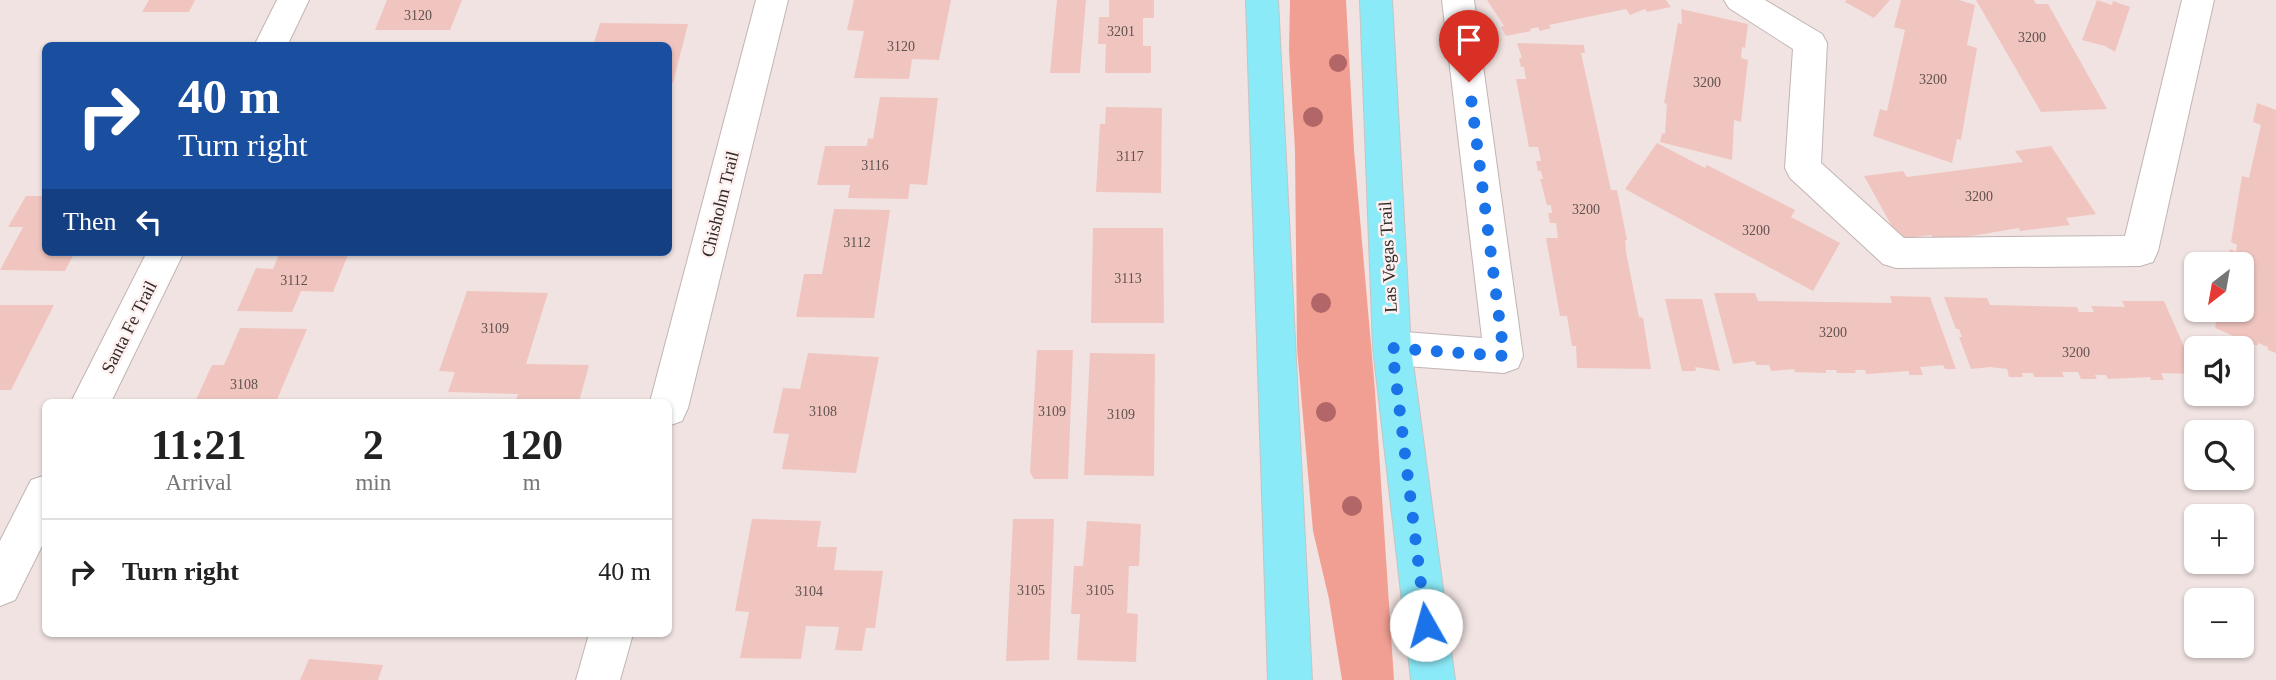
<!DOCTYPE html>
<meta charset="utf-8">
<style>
:root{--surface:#fff;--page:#f2f2f2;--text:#222;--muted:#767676;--line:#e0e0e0}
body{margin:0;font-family:"Times New Roman",serif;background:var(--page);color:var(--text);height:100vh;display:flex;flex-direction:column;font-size:26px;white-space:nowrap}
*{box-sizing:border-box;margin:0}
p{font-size:23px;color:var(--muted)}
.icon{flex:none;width:38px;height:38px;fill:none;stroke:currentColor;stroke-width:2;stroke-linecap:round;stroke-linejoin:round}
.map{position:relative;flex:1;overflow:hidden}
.sheet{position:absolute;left:42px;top:399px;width:630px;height:238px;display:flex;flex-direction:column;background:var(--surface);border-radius:10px;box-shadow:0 2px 5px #0004}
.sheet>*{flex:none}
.banner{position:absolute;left:42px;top:42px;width:630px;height:214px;border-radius:10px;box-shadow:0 2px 5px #0004;background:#1a4fa0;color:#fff;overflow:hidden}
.needle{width:46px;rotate:211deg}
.controls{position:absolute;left:2184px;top:252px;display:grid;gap:14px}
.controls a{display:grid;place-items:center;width:70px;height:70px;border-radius:10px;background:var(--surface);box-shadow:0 2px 5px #0004;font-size:35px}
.pin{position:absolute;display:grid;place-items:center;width:60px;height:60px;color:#fff;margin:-72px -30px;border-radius:50% 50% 50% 0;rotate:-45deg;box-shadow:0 0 7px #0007}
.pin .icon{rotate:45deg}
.me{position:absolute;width:77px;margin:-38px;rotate:353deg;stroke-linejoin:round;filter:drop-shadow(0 0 5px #0008)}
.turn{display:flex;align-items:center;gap:24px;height:147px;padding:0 21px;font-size:32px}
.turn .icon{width:91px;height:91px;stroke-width:2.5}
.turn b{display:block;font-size:49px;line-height:60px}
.then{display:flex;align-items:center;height:66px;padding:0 21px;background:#0003;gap:14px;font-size:26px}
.eta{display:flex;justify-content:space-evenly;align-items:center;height:119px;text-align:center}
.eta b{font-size:42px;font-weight:700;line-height:49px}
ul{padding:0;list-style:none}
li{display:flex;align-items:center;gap:21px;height:105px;padding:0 21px;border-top:2px solid var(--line)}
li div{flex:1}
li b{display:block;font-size:26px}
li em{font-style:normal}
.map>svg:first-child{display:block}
.green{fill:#f29f93}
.building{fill:#f1c5bf}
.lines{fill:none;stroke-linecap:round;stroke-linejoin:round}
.minor-casing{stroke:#c1b5b3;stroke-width:2}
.major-casing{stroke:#c5c4c3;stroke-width:2}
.minor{fill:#fff;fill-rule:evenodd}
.major{fill:#8beaf8;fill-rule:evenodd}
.tree{fill:#b36667}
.route{stroke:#1a73e8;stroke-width:12;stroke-dasharray:0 21.6}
.labels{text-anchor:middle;stroke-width:5;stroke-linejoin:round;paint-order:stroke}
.number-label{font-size:14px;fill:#60524f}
.street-label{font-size:18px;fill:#302b2a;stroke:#fef0ee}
</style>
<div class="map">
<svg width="2276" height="680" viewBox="0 0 2276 680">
<rect width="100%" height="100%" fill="#f0e3e1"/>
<!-- green -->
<path class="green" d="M 1290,0 L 1346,0 L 1354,150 L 1375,391 L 1394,680 L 1342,680 L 1329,599 L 1313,531 L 1297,348 L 1295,150 L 1289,50 Z"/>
<!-- building -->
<path class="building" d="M 149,0 L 195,0 L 189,12 L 142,12 Z
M 387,0 L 462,0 L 450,30 L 375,30 Z
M 854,0 L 951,0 L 939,60 L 912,59 L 909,79 L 854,78 L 864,31 L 847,30 Z
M 1057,0 L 1086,0 L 1080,73 L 1050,73 Z
M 1109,0 L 1154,0 L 1154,18 L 1143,18 L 1143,46 L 1151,46 L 1151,73 L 1105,73 L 1106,44 L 1098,44 L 1099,17 L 1109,17 Z
M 1487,0 L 1666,0 L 1671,7 L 1647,12 L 1645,9 L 1630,15 L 1626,9 L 1549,25 L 1551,28 L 1540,31 L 1538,27 L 1530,29 L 1531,31 L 1506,36 L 1501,27 L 1504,26 Z
M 1846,0 L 1890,0 L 1874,18 L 1845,2 Z
M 1901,0 L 1959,0 L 1975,5 L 1967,45 L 1977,48 L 1961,140 L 1957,139 L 1952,163 L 1873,136 L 1880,109 L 1887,111 L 1905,30 L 1894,27 Z
M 1976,0 L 2034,0 L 2036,4 L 2048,4 L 2107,109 L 2041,112 Z
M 2097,0 L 2112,5 L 2113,1 L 2130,7 L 2115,52 L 2105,46 L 2082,40 Z
M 1681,9 L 1748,24 L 1745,48 L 1742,47 L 1741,58 L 1748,60 L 1741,122 L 1734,120 L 1732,160 L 1660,142 L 1662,133 L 1665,134 L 1667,104 L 1664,103 L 1678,23 L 1682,24 Z
M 600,23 L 688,24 L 673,83 L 668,83 L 668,46 L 593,46 Z
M 1517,43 L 1584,45 L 1585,53 L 1581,53 L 1611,190 L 1617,190 L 1627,240 L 1625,240 L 1626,252 L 1639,317 L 1643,318 L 1651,369 L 1577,368 L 1576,346 L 1572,346 L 1567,316 L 1560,316 L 1546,238 L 1558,238 L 1556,223 L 1550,223 L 1548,213 L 1552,213 L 1551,205 L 1547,205 L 1540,179 L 1543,179 L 1541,171 L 1538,171 L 1536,161 L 1541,161 L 1538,147 L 1529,147 L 1516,79 L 1526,79 L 1524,67 L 1521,67 L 1519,58 L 1522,58 Z
M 880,97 L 938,98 L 927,185 L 910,184 L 908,199 L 848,198 L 850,185 L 817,185 L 825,146 L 867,146 L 868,138 L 873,139 Z
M 2257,103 L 2276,110 L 2276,353 L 2268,350 L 2268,347 L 2258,343 L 2257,346 L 2215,328 L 2219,310 L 2242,310 L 2242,264 L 2227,263 L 2230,249 L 2236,252 L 2237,245 L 2231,242 L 2242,176 L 2249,178 L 2261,125 L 2253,122 Z
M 1106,107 L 1162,108 L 1161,193 L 1096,192 L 1100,124 L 1105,124 Z
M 1657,143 L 1705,168 L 1707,165 L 1795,210 L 1791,217 L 1840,243 L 1813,291 L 1625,189 Z
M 2051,146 L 2096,214 L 2066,218 L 2070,225 L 2020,231 L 2019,228 L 1935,242 L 1931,235 L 1899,239 L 1864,176 L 1903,171 L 1907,177 L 2023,162 L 2015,151 Z
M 26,196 L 46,196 L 46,252 L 75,252 L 65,271 L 0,270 L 23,227 L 8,227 Z
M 834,209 L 890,210 L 874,318 L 796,317 L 804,274 L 822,274 Z
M 1093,228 L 1163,228 L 1164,323 L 1091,323 Z
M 280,252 L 349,252 L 333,292 L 301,291 L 292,312 L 237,311 L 256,268 L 273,269 Z
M 551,252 L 602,252 L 601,255 L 551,254 Z
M 467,291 L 548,293 L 526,364 L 589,365 L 579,402 L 515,402 L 518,394 L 448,392 L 455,372 L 439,371 Z
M 1714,293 L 1755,293 L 1758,301 L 1892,303 L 1890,296 L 1930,297 L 1956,369 L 1945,369 L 1943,365 L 1920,367 L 1923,375 L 1909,375 L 1909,371 L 1866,374 L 1865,370 L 1855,370 L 1856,373 L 1837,373 L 1836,370 L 1826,370 L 1826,373 L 1795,372 L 1794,369 L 1771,371 L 1769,365 L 1756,365 L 1755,361 L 1733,364 Z
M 1944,297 L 1987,298 L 1990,305 L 2077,307 L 2079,312 L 2094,312 L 2091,306 L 2125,307 L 2122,301 L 2164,301 L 2196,374 L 2161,373 L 2164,380 L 2151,380 L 2150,377 L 2108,379 L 2106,375 L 2095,375 L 2097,379 L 2081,379 L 2078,372 L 2062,372 L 2064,377 L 2034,377 L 2033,373 L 2022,373 L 2023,377 L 2009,377 L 2007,369 L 1990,367 L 1971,369 L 1959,337 L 1962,337 L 1959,329 L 1956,329 Z
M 1665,299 L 1702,299 L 1720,371 L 1695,367 L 1696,371 L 1682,371 Z
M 0,305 L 54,305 L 11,390 L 0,390 Z
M 240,328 L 307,329 L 276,402 L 195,402 L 212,365 L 224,365 Z
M 1037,350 L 1073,350 L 1068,479 L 1034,479 L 1030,472 Z
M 808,353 L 879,357 L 856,473 L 782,469 L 789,434 L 773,433 L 783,388 L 800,389 Z
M 1090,353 L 1155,354 L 1154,476 L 1084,475 Z
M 752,519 L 821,521 L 817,547 L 837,547 L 834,570 L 883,571 L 875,628 L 866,628 L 862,651 L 835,650 L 839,627 L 806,626 L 801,659 L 740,658 L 749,612 L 735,611 Z
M 1013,519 L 1054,519 L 1049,660 L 1006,661 Z
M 1087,521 L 1141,524 L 1139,566 L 1129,566 L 1127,613 L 1138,614 L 1136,662 L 1077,660 L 1080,614 L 1071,614 L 1074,566 L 1083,566 Z
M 309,659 L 383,665 L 378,680 L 300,680 Z"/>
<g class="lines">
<!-- minor casing -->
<g class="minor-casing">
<path id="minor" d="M 277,0 L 309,0 L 287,46 L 254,46 Z
M 756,0 L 788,0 L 688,408 L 682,421 L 668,426 L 668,402 L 650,402 Z
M 1442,0 L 1474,0 L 1523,356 L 1518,368 L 1504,373 L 1392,365 L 1378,360 L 1373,348 L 1378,336 L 1392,331 L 1482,338 Z
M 1724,0 L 1765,0 L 1822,34 L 1827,43 L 1821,163 L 1904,238 L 2125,236 L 2182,0 L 2214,0 L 2158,251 L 2153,262 L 2140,266 L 1896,268 L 1883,264 L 1790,178 L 1785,168 L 1793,49 L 1729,8 Z
M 147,252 L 184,252 L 111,402 L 71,402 Z
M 46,475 L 46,538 L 15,600 L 0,606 L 0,541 L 31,480 Z
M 589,634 L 633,634 L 620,680 L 576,680 Z"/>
</g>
<!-- major casing -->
<g class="major-casing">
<path id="major" d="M 1246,0 L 1278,0 L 1312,680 L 1268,680 Z
M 1360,0 L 1392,0 L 1411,348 L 1455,680 L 1411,680 L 1373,348 Z"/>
</g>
<!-- minor -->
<use href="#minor" class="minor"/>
<!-- major -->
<use href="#major" class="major"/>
</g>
<!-- trees -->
<g class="tree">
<circle cx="1338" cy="63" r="9"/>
<circle cx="1313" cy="117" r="10"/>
<circle cx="1321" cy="303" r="10"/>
<circle cx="1326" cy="412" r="10"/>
<circle cx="1352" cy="506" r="10"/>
</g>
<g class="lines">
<!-- route -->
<path class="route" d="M 1426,625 L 1392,348 L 1504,356 L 1469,82"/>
</g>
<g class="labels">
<!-- number labels -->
<g class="number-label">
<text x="418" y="20">3120</text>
<text x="1121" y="36">3201</text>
<text x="2032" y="42">3200</text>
<text x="901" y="51">3120</text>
<text x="1933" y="84">3200</text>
<text x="1707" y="87">3200</text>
<text x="1130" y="161">3117</text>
<text x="875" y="170">3116</text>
<text x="1979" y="201">3200</text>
<text x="1586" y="214">3200</text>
<text x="1756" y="235">3200</text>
<text x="857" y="247">3112</text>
<text x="1128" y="283">3113</text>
<text x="294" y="285">3112</text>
<text x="495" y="333">3109</text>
<text x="1833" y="337">3200</text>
<text x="2076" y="357">3200</text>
<text x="244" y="389">3108</text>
<text x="823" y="416">3108</text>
<text x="1052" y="416">3109</text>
<text x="1121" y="419">3109</text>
<text x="1031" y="595">3105</text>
<text x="1100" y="595">3105</text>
<text x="809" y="596">3104</text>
</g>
<!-- street labels -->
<g class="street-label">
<text transform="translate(720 204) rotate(-76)" y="6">Chisholm Trail</text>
<text transform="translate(1388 257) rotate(-93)" y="6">Las Vegas Trail</text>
<text transform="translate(129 327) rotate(-63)" y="6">Santa Fe Trail</text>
</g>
</g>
</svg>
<div class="controls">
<a><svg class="needle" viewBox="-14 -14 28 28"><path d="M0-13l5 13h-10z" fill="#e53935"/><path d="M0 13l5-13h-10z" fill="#767676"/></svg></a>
<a><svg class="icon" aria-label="sound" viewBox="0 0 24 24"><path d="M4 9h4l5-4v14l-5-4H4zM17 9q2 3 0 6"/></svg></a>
<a><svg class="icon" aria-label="search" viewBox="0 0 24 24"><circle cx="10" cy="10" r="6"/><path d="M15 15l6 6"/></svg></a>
<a>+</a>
<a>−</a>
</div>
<div class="pin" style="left:1469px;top:82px;background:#d93025"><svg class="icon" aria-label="arrive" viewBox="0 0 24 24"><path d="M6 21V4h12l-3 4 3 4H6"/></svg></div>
<svg class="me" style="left:1426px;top:625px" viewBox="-20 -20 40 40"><circle r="19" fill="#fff"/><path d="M0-13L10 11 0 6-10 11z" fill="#1a73e8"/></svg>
<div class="banner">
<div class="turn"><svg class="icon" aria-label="right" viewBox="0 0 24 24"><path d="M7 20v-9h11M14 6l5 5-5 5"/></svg><div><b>40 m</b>Turn right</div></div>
<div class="then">Then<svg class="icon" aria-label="left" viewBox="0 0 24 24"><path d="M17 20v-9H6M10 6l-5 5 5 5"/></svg></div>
</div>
<section class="sheet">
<div class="eta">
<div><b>11:21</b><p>Arrival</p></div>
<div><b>2</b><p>min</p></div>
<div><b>120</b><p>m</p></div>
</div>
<ul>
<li><svg class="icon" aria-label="right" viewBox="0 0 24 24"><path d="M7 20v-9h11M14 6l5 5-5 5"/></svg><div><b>Turn right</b></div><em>40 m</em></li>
</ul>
</section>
</div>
